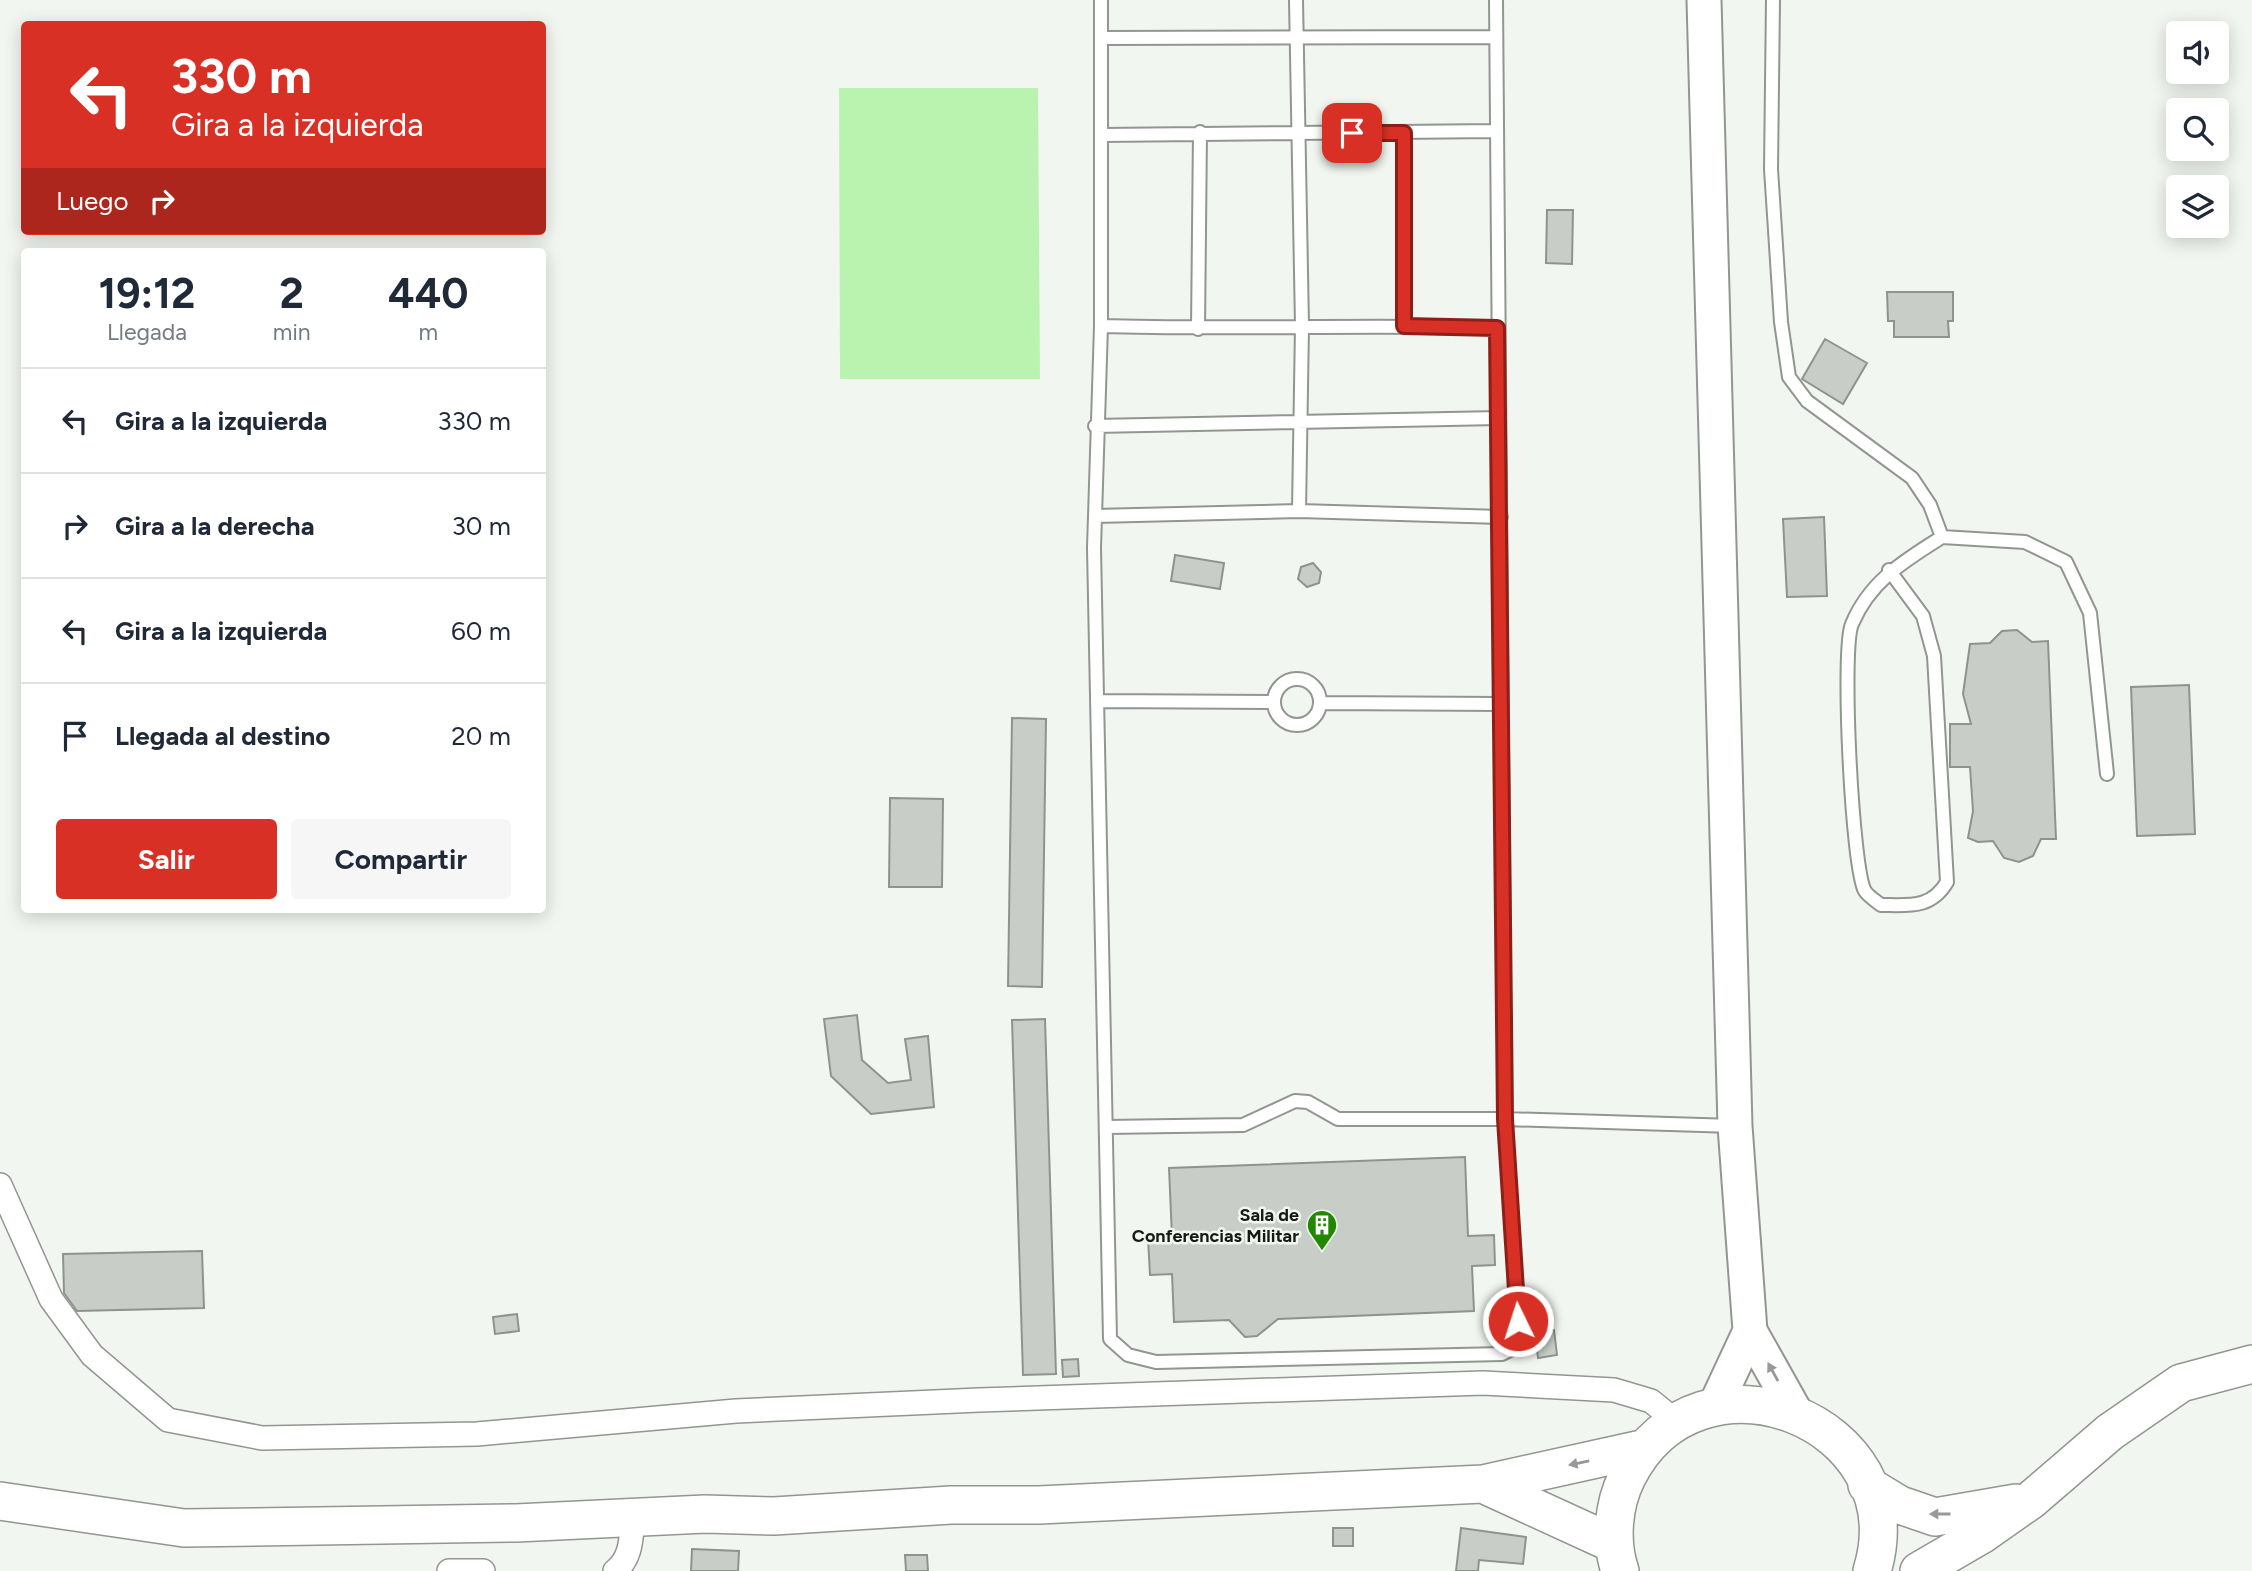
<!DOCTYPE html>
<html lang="es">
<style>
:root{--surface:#fff;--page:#f6f6f7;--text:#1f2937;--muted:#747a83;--line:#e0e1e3;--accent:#d93025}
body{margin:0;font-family:Figtree,sans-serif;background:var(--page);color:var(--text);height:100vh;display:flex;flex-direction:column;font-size:26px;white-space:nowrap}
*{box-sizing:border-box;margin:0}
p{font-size:23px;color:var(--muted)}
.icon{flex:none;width:38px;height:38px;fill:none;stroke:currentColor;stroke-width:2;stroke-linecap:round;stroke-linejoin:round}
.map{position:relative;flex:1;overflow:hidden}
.panel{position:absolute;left:21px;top:248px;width:525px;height:665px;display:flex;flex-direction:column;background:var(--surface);border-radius:7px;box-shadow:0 4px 18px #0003}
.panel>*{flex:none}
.guide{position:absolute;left:21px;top:21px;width:525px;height:214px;border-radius:7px;box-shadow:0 4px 18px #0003;background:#d93025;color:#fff;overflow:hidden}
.controls{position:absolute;left:2166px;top:21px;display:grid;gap:14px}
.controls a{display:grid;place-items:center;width:63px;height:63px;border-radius:7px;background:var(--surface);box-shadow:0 4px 18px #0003;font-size:35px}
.pin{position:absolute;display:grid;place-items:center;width:60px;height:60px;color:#fff;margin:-30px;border-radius:14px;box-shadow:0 4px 10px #0006}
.me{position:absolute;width:77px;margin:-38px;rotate:356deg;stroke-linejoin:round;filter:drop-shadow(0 0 5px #0008)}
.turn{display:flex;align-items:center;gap:24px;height:147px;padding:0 35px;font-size:32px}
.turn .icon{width:91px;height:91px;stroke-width:2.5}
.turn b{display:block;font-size:49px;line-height:60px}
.then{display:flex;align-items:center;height:66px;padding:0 35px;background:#0003;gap:14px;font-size:26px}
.eta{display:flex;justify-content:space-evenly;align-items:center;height:119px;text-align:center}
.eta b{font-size:42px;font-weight:700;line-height:49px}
.primary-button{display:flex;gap:14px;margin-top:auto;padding:14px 35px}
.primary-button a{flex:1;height:80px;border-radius:7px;background:var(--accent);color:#fff;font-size:28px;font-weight:700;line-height:80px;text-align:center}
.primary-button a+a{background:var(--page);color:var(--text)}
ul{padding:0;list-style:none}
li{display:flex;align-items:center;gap:21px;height:105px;padding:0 35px;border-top:2px solid var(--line)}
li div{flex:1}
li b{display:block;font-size:26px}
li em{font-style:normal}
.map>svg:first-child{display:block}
.green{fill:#baf3af}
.building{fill:#c8cec7;stroke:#8e948d;stroke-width:2}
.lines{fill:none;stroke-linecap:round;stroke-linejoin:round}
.lane-casing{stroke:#919690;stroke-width:16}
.street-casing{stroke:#919690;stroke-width:26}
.secondary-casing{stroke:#919690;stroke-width:37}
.primary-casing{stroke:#919690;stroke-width:40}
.lane{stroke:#fff;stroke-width:12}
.street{stroke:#fff;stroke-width:23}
.secondary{stroke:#fff;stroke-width:33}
.primary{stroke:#fff;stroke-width:37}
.oneway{fill:#979897}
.route-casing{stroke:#8d1f18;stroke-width:18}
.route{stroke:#d93025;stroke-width:12}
.labels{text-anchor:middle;stroke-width:5;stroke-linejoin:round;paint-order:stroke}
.poi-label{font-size:18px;font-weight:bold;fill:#171917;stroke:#f1f7f0;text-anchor:end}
</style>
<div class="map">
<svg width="2252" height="1571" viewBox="0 0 2252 1571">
<rect width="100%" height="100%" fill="#f1f7f0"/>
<!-- green -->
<path class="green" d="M 839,88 L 1038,88 L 1040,379 L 840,379 Z"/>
<!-- building -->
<path class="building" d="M 1547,210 L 1573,210 L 1572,264 L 1546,263 Z
M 1887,292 L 1953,292 L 1953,321 L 1948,321 L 1949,337 L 1894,337 L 1894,321 L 1888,321 Z
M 1825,339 L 1867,363 L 1843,404 L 1802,379 Z
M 1824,517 L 1827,596 L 1787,597 L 1783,519 Z
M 1175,555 L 1224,563 L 1220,589 L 1171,581 Z
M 1313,563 L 1321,572 L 1319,583 L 1307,587 L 1298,579 L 1301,567 Z
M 2017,630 L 2032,642 L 2048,641 L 2056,839 L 2041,839 L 2033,856 L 2019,862 L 2004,858 L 1993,841 L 1978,842 L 1968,838 L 1973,811 L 1970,767 L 1950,767 L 1950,724 L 1971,724 L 1963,694 L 1970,644 L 1990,643 L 2002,631 Z
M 2189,685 L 2195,834 L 2137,836 L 2131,687 Z
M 1012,718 L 1046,719 L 1042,987 L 1008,986 Z
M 890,798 L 943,799 L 942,887 L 889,887 Z
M 857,1015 L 862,1060 L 888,1083 L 911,1080 L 905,1039 L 928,1036 L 934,1107 L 871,1114 L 831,1076 L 824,1019 Z
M 1045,1019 L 1056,1374 L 1023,1375 L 1012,1020 Z
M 1465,1157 L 1468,1236 L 1494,1235 L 1495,1265 L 1472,1266 L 1474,1311 L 1278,1319 L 1257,1336 L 1245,1337 L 1229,1320 L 1174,1322 L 1172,1274 L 1150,1275 L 1148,1238 L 1172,1237 L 1169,1168 Z
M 202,1251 L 204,1308 L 77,1311 L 64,1293 L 63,1254 Z
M 517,1314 L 519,1331 L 495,1334 L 493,1317 Z
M 1554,1330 L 1557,1355 L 1538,1358 L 1535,1332 Z
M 1078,1359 L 1079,1376 L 1063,1377 L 1062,1360 Z
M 1333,1528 L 1353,1528 L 1353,1546 L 1333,1546 Z
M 1461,1528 L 1526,1537 L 1523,1564 L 1479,1560 L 1478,1571 L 1456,1571 Z
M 692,1549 L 739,1551 L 738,1571 L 691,1571 Z
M 905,1555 L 927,1555 L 928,1571 L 906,1571 Z"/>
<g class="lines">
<!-- lane casing -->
<g class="lane-casing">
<path id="lane" d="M 1101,0 L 1101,326 L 1094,548 L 1110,1339 L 1128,1355 L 1156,1362 L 1502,1354 L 1516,1347 L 1518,1321 L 1505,1119 L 1496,0
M 1296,0 L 1302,326 L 1299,511
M 1773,0 L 1771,169 L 1781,322 L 1789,377 L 1807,401 L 1912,478 L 1930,505 L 1942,537 L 2025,542 L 2066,562 L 2090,613 L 2107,774
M 1102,38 L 1495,37
M 1404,133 L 1404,325
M 1102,135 L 1496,131
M 1101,326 C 1233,330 1365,324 1497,328
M 1198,329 L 1200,132
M 1095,426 L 1499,418
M 1095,516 L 1299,511 L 1501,517
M 1889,570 L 1923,616 L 1934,656 L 1947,882 C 1931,909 1909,905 1881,905 C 1876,901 1868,896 1865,891 C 1852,870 1841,648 1852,624 C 1870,581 1904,561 1942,537
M1274 702a23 23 0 1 1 46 0a23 23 0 1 1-46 0Z
M 1098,701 L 1274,702
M 1320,703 L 1502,704
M 1106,1127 L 1243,1125 L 1295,1101 L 1308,1102 L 1338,1119 L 1505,1119 L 1734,1126"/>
</g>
<!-- street casing -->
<g class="street-casing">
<path id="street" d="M 0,1185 L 51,1299 L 92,1355 L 168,1420 L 262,1438 L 477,1434 L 736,1411 L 979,1400 L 1483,1383 L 1614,1390 L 1651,1401 L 1677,1422
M 449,1571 L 483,1571
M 615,1571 C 632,1558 631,1537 633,1517"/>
</g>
<!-- secondary casing -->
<g class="secondary-casing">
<path id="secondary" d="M 1704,0 L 1735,1126 L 1750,1331 L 1796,1413
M 1715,1406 L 1750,1331"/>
</g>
<!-- primary casing -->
<g class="primary-casing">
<path id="primary" d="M 1483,1484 L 1614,1544
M 1867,1485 L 1900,1505 L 1935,1517 L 2016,1503
M 0,1501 L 184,1528 L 516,1523 L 705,1514 L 774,1516 L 951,1505 L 1039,1505 L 1483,1484 L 1646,1448
M 1620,1571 C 1610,1541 1613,1505 1627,1477 C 1699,1334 1918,1422 1872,1571
M 1919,1571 L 1981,1535 L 2031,1500 L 2110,1432 L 2181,1383 L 2252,1364"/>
</g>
<!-- lane -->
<use href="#lane" class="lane"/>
<!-- street -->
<use href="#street" class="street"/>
<!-- secondary -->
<use href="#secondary" class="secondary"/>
<!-- primary -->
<use href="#primary" class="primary"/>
</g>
<!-- one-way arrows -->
<defs><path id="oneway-solid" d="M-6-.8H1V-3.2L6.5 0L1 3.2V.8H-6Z" transform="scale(1.75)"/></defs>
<g class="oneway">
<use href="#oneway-solid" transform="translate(1773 1372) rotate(-119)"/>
<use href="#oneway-solid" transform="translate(1579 1463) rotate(168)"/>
<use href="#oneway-solid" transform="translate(1940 1514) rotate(-180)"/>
</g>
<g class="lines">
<!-- route casing -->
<g class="route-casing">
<path id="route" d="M 1352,133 L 1404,133 L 1404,326 L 1497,328 L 1505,1119 L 1518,1321"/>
</g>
<!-- route -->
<use href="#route" class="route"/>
</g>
<!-- icons -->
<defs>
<g id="building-pin" transform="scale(1.575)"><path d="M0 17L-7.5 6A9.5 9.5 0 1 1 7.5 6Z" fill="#218901" stroke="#f1f7f0"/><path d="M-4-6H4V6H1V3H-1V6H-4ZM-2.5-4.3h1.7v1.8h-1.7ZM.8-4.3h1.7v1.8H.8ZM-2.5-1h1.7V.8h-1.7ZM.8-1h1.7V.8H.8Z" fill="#fff"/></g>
</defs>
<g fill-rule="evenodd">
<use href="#building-pin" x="1322" y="1225"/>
</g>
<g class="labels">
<!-- poi labels -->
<g class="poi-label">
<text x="1299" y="1221">Sala de<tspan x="1299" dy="21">Conferencias Militar</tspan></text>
</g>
</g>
</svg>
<div class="controls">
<a><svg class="icon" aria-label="sound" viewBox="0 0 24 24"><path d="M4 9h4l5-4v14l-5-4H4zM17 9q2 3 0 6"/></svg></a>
<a><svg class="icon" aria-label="search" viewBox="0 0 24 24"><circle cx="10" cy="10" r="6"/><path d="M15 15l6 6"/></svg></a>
<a><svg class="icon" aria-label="layers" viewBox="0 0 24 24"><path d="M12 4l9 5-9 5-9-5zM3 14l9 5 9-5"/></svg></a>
</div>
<div class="pin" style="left:1352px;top:133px;background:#d93025"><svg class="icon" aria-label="arrive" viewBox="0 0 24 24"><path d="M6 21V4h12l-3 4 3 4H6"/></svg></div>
<svg class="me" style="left:1518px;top:1321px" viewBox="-20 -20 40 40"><circle r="17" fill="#d93025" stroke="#fff" stroke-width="3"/><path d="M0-11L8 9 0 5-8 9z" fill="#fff"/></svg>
<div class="guide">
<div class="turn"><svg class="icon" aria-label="left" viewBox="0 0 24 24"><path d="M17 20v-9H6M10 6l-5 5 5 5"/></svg><div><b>330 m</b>Gira a la izquierda</div></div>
<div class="then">Luego<svg class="icon" aria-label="right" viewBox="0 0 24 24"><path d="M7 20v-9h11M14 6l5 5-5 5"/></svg></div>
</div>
<section class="panel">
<div class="eta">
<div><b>19:12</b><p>Llegada</p></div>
<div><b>2</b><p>min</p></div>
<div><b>440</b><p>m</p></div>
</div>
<ul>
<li><svg class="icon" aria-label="left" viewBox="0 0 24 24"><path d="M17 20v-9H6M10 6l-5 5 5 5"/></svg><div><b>Gira a la izquierda</b></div><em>330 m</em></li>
<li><svg class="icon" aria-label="right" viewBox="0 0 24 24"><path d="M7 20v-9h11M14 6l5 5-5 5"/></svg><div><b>Gira a la derecha</b></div><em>30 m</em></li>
<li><svg class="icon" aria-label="left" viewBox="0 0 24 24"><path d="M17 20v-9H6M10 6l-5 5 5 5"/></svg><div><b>Gira a la izquierda</b></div><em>60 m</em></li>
<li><svg class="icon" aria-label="arrive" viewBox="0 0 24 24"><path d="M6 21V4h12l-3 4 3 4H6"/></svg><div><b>Llegada al destino</b></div><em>20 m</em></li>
</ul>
<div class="primary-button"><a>Salir</a><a>Compartir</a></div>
</section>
</div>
